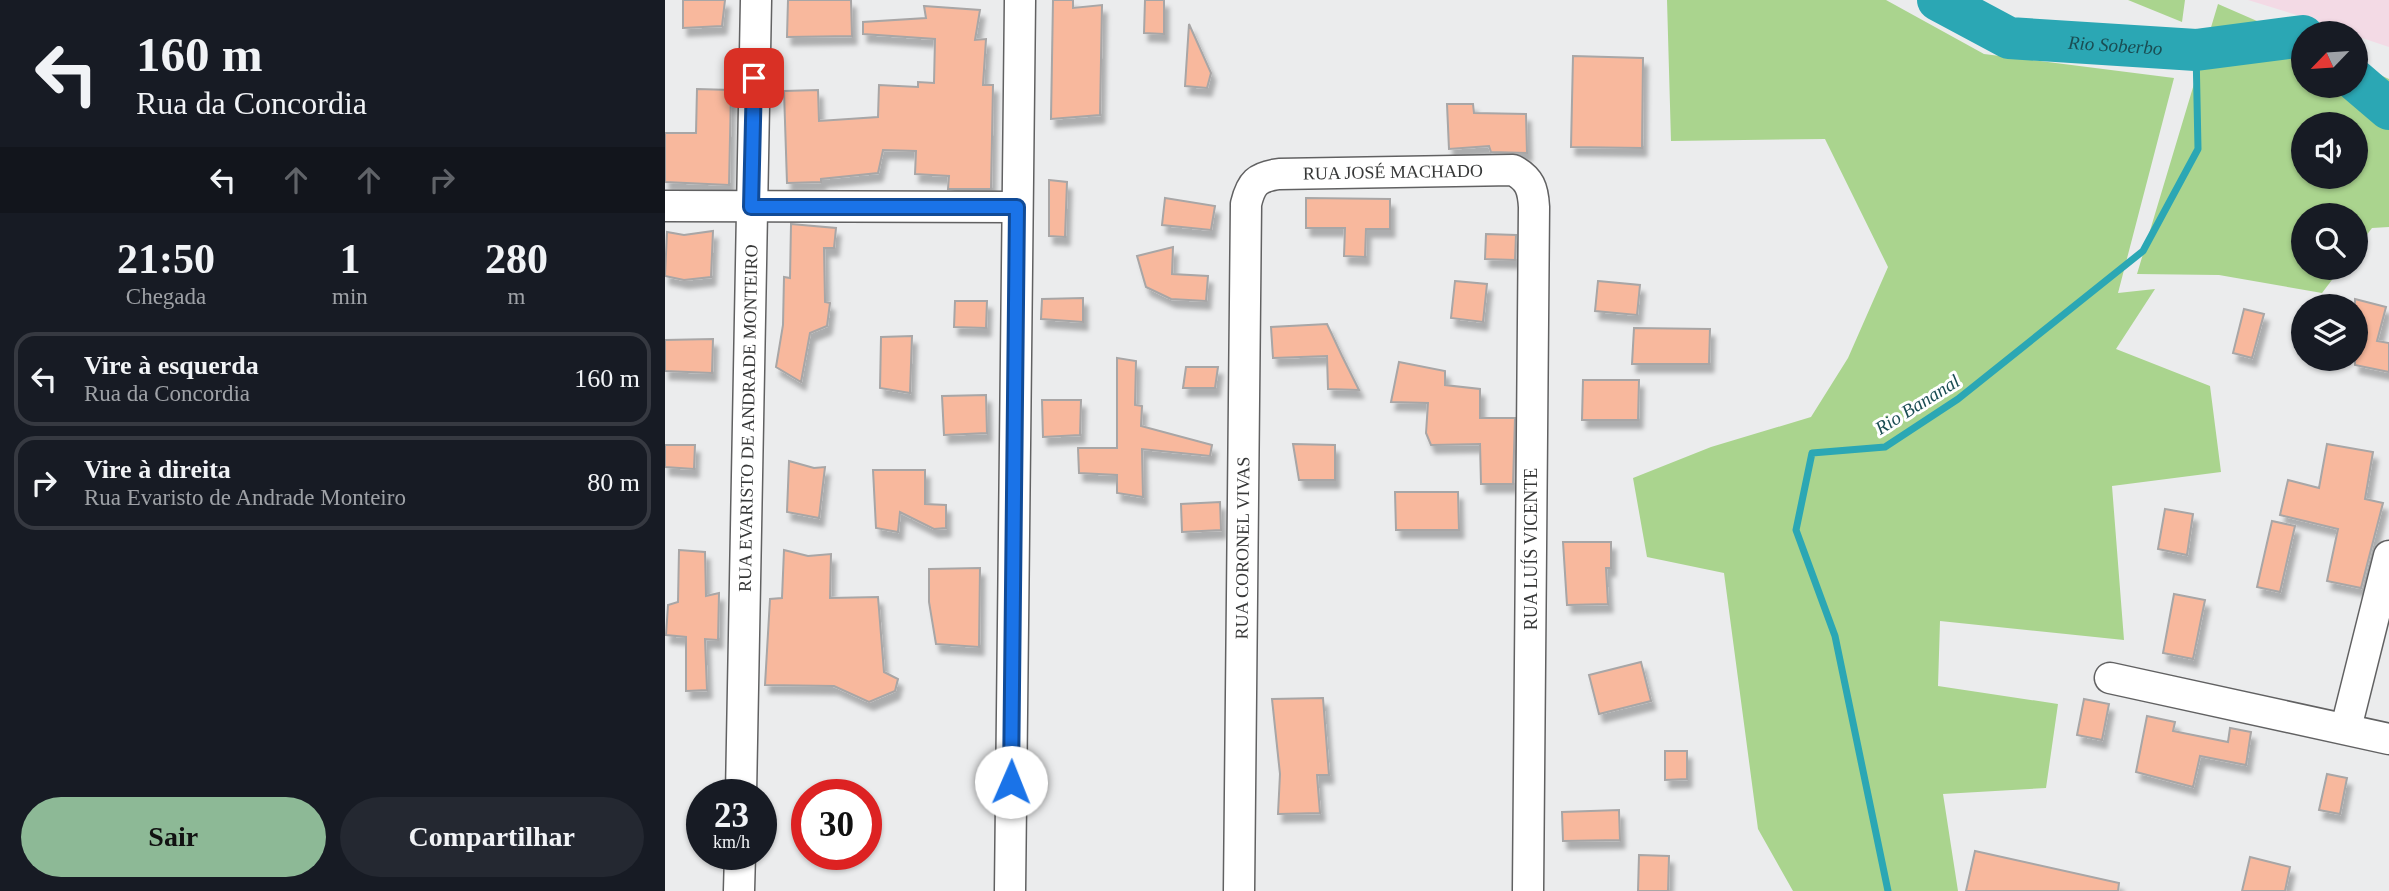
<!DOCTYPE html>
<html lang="pt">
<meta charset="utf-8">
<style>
:root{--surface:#171b24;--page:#242831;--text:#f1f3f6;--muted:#9ea1a6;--line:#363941;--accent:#8db996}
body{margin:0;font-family:"Times New Roman",serif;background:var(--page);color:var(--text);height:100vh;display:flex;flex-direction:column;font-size:26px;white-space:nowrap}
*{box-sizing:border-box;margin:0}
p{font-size:23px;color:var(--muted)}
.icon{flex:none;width:38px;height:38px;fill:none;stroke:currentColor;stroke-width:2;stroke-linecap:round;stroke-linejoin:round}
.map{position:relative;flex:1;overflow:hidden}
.drawer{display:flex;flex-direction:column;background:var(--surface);width:665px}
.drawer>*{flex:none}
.top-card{background:#171b24;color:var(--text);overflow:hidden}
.needle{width:46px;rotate:245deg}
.controls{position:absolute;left:1626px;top:21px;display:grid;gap:14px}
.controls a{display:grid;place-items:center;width:77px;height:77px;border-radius:50%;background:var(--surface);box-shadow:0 2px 5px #0004;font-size:35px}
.speed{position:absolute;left:21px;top:779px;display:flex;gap:14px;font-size:35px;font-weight:700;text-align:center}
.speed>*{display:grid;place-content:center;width:91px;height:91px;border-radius:50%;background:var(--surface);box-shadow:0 2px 5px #0004;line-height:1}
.speed small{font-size:18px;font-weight:400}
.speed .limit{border:10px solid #d22;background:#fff;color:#111}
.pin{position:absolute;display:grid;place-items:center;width:60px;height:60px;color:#fff;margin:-30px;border-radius:14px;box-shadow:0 4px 10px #0006}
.me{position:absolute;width:77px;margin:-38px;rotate:1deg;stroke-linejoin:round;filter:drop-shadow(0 0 5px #0008)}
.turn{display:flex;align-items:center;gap:24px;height:147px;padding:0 21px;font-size:32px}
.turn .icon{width:91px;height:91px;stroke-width:2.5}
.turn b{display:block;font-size:49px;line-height:60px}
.lanes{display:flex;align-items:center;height:66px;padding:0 21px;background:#0003;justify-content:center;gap:35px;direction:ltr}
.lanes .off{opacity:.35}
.eta{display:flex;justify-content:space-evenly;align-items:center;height:119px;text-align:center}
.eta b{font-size:42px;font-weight:600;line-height:49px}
.cta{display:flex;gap:14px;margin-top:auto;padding:14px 21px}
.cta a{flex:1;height:80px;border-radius:42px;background:var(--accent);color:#111;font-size:28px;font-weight:600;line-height:80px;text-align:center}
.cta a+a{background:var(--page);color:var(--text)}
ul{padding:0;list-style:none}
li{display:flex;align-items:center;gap:21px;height:94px;margin:0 14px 10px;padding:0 7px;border:4px solid var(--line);border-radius:21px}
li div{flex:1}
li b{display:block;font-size:26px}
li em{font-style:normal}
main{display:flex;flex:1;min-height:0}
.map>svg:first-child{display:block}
.industrial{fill:#f3dae5}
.green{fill:#aad48e;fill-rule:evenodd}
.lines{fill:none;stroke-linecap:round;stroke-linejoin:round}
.stream{stroke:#2ba7b4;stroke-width:7}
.river{stroke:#2ba7b4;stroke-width:42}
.building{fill:#f8b89d;stroke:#a8a6a6;stroke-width:2;filter:url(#shadow)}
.minor-casing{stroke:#616162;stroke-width:33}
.minor{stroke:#fff;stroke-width:30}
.route-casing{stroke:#114b97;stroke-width:18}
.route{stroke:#1a73e8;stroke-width:12}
.labels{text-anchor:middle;stroke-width:6;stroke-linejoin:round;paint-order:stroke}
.street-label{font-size:18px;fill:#373838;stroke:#fff}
.water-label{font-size:19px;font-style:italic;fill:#1a4d53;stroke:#fff}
</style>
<main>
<section class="drawer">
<div class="top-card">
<div class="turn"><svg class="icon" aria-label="left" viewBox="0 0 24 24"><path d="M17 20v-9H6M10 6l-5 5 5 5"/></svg><div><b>160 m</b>Rua da Concordia</div></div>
<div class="lanes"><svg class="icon" aria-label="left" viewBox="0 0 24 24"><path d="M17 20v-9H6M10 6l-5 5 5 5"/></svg><svg class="icon off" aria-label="ahead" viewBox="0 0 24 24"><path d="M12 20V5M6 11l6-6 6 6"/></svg><svg class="icon off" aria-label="ahead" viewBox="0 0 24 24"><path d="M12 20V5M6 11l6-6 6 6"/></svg><svg class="icon off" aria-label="right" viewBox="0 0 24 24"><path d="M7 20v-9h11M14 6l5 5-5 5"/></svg></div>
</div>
<div class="eta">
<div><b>21:50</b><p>Chegada</p></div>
<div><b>1</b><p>min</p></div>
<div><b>280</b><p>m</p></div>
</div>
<ul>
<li><svg class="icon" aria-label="left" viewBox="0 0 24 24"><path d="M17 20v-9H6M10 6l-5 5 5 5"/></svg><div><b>Vire à esquerda</b><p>Rua da Concordia</p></div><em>160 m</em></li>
<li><svg class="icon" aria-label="right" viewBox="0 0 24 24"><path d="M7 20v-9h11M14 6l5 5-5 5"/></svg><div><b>Vire à direita</b><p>Rua Evaristo de Andrade Monteiro</p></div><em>80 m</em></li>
</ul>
<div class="cta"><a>Sair</a><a>Compartilhar</a></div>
</section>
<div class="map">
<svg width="1724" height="891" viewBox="0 0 1724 891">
<defs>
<filter id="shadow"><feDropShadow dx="4.5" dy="8" stdDeviation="2" flood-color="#0004"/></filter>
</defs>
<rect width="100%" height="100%" fill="#ebeced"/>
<!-- industrial -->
<path class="industrial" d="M 1583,0 L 1724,0 L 1724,47 L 1691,36 L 1690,33 Z"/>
<!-- green -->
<path class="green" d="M 1002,0 L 1221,0 L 1319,54 L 1509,78 L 1453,293 L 1490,289 L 1451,349 L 1545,386 L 1556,472 L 1447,486 L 1459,640 L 1275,621 L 1273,686 L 1393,704 L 1381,788 L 1278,794 L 1293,891 L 1128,891 L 1093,829 L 1059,573 L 982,557 L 968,478 L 1046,447 L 1146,417 L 1183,358 L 1223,267 L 1160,139 L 1006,141 Z
M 1463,0 L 1520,0 L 1517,22 Z
M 1553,4 L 1638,41 L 1638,86 L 1690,86 L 1691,64 L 1724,79 L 1724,227 L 1707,228 L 1691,249 L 1690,215 L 1638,215 L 1638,268 L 1676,268 L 1657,293 L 1554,275 L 1472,274 ZM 1638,124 L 1690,124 L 1690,177 L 1638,177 Z"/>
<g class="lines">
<!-- stream -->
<path class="stream" d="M 1223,891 L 1170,636 L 1131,530 L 1147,453 L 1220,447 L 1293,399 L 1478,251 L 1533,149 L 1531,50"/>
<!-- river -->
<g class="river">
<path id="s1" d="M 1273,0 L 1344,38 L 1531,50 L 1638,36"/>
<path d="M 1690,80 L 1724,109"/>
</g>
</g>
<!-- building -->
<path class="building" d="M 18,0 L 60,0 L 57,26 L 18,28 Z
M 123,0 L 186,0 L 187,36 L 122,37 Z
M 388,0 L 408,0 L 408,8 L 437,5 L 435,115 L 386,119 Z
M 480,0 L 499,0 L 499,34 L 479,33 Z
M 259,6 L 315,10 L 310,40 L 321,39 L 318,85 L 328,85 L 326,189 L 283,189 L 284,176 L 250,174 L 251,151 L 218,150 L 213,173 L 156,179 L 156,182 L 122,183 L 119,91 L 153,90 L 154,121 L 213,117 L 214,85 L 253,87 L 253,82 L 269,83 L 270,39 L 198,34 L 198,22 L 261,18 Z
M 524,24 L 546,73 L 542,88 L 520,86 Z
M 908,56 L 978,58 L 977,148 L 906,147 Z
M 32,89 L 66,90 L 64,185 L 0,182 L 0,133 L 31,133 Z
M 782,104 L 808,104 L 809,113 L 861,114 L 862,153 L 826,152 L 824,146 L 784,149 Z
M 384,180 L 402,182 L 400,237 L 384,236 Z
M 500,198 L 550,206 L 546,230 L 497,225 Z
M 641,198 L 725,199 L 725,229 L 701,229 L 700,257 L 679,256 L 680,228 L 641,228 Z
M 126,224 L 171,228 L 169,248 L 159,248 L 160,302 L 165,303 L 162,326 L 145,333 L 136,382 L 111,367 L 118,325 L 119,277 L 125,278 Z
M 48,231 L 46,277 L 19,280 L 0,276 L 2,232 L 19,235 Z
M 821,234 L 851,235 L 850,260 L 820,259 Z
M 508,247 L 507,274 L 543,276 L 541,301 L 506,299 L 481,287 L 472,256 Z
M 790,281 L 822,284 L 818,322 L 786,318 Z
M 933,281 L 975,285 L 972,315 L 930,311 Z
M 418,298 L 418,322 L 376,319 L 377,299 Z
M 1690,299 L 1721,307 L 1712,341 L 1724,343 L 1724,372 L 1690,365 Z
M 290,301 L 322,301 L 321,328 L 289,327 Z
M 1579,309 L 1599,314 L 1587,358 L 1568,353 Z
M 662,324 L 677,356 L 694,390 L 663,389 L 662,356 L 608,358 L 606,327 Z
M 969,328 L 1045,329 L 1044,364 L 967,364 Z
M 247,336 L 245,393 L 215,388 L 216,337 Z
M 48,339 L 47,373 L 0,371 L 0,340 Z
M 452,358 L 471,361 L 470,405 L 477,406 L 476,426 L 547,445 L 545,456 L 477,449 L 478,497 L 452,493 L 452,475 L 414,473 L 413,448 L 452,448 Z
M 734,362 L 780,371 L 780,385 L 815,389 L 815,418 L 850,418 L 848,484 L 816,484 L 815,444 L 766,445 L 761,433 L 763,403 L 726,402 Z
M 521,367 L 553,367 L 550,388 L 518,388 Z
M 918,380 L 974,380 L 973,420 L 917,420 Z
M 321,395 L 322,433 L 279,435 L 277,396 Z
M 377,400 L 416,400 L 415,435 L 378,437 Z
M 628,444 L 670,445 L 670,480 L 634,480 Z
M 1662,444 L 1708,452 L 1700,499 L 1718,503 L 1696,588 L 1662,581 L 1673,529 L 1615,515 L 1623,480 L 1654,488 Z
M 0,445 L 30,445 L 29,469 L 0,467 Z
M 124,461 L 149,468 L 160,467 L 154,518 L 122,512 Z
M 208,470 L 260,470 L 260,504 L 281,505 L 281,528 L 269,529 L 235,512 L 233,532 L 211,528 Z
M 730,492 L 793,492 L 794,530 L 731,530 Z
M 555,502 L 556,530 L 517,532 L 516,504 Z
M 1500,509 L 1528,514 L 1522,555 L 1493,549 Z
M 1607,521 L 1630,526 L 1615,592 L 1592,587 Z
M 898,542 L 946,542 L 946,568 L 941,568 L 943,604 L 902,605 Z
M 14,550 L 40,552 L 41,596 L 54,593 L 53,640 L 40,639 L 42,690 L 21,691 L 21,637 L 1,635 L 3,605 L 13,602 Z
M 119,550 L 143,556 L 166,554 L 165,598 L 213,597 L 219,672 L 233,679 L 230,691 L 204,702 L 169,686 L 100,685 L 105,599 L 117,598 Z
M 315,568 L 314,647 L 271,644 L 264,602 L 264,569 Z
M 1509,594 L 1540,600 L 1528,659 L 1498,653 Z
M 976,662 L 986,701 L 934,714 L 924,675 Z
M 658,698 L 664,775 L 652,775 L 655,813 L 613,814 L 615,774 L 607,699 Z
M 1419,699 L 1444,704 L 1437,740 L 1412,735 Z
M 1482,716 L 1510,722 L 1508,731 L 1563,742 L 1565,728 L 1586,732 L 1581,765 L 1535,756 L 1528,787 L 1471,772 Z
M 1000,751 L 1022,751 L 1022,779 L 1000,780 Z
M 1662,774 L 1682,778 L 1675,814 L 1654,810 Z
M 954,810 L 955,840 L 898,841 L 897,812 Z
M 1310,851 L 1454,883 L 1453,891 L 1301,891 Z
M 974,855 L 1004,856 L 1003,891 L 973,891 Z
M 1585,857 L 1625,867 L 1620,891 L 1577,891 Z"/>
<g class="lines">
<!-- minor casing -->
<g class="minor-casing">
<g id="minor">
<path d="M 0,206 L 352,207"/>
<path d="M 1445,678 L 1724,739"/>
<path d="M 1681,728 L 1724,556"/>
<path id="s2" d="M 76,794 L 91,0"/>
<path d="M 74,891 L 75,854"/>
<path d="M 345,891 L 355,0"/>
<path id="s3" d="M 574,891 L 581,204 C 586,183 592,177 614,174 L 848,170 C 865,179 868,189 869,207 L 863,891"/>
</g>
</g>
<!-- minor -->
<use href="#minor" class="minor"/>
</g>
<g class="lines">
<!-- route casing -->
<g class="route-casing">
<path id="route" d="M 89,78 L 86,207 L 352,207 L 346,782"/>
</g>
<!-- route -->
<use href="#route" class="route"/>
</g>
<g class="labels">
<!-- street labels -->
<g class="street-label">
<text dy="6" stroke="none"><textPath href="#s3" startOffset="850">RUA JOSÉ MACHADO</textPath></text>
<text dy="6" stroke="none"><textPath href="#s2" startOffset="376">RUA EVARISTO DE ANDRADE MONTEIRO</textPath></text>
<text dy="6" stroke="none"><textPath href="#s3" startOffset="343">RUA CORONEL VIVAS</textPath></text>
<text transform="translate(866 549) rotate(-90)" y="6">RUA LUÍS VICENTE</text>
</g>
<!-- water labels -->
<g class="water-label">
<text dy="7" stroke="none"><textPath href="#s1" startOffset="187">Rio Soberbo</textPath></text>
<text transform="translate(1252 404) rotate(-32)" y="7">Rio Bananal</text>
</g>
</g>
</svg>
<div class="controls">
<a><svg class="needle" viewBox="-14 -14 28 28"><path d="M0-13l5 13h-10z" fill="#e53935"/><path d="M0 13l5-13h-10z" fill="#9ea1a6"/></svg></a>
<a><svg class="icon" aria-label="sound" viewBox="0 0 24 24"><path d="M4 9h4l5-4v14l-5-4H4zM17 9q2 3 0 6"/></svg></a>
<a><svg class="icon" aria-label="search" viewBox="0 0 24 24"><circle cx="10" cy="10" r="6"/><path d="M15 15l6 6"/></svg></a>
<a><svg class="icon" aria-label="layers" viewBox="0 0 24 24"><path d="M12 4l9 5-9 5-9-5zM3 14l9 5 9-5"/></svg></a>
</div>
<div class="speed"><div>23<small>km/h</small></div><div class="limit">30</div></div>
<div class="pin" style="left:89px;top:78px;background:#d93025"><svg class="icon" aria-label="arrive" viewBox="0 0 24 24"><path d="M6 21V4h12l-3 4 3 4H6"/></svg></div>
<svg class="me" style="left:346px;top:782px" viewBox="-20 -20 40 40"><circle r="19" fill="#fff"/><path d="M0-13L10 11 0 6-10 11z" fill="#1a73e8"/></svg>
</div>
</main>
